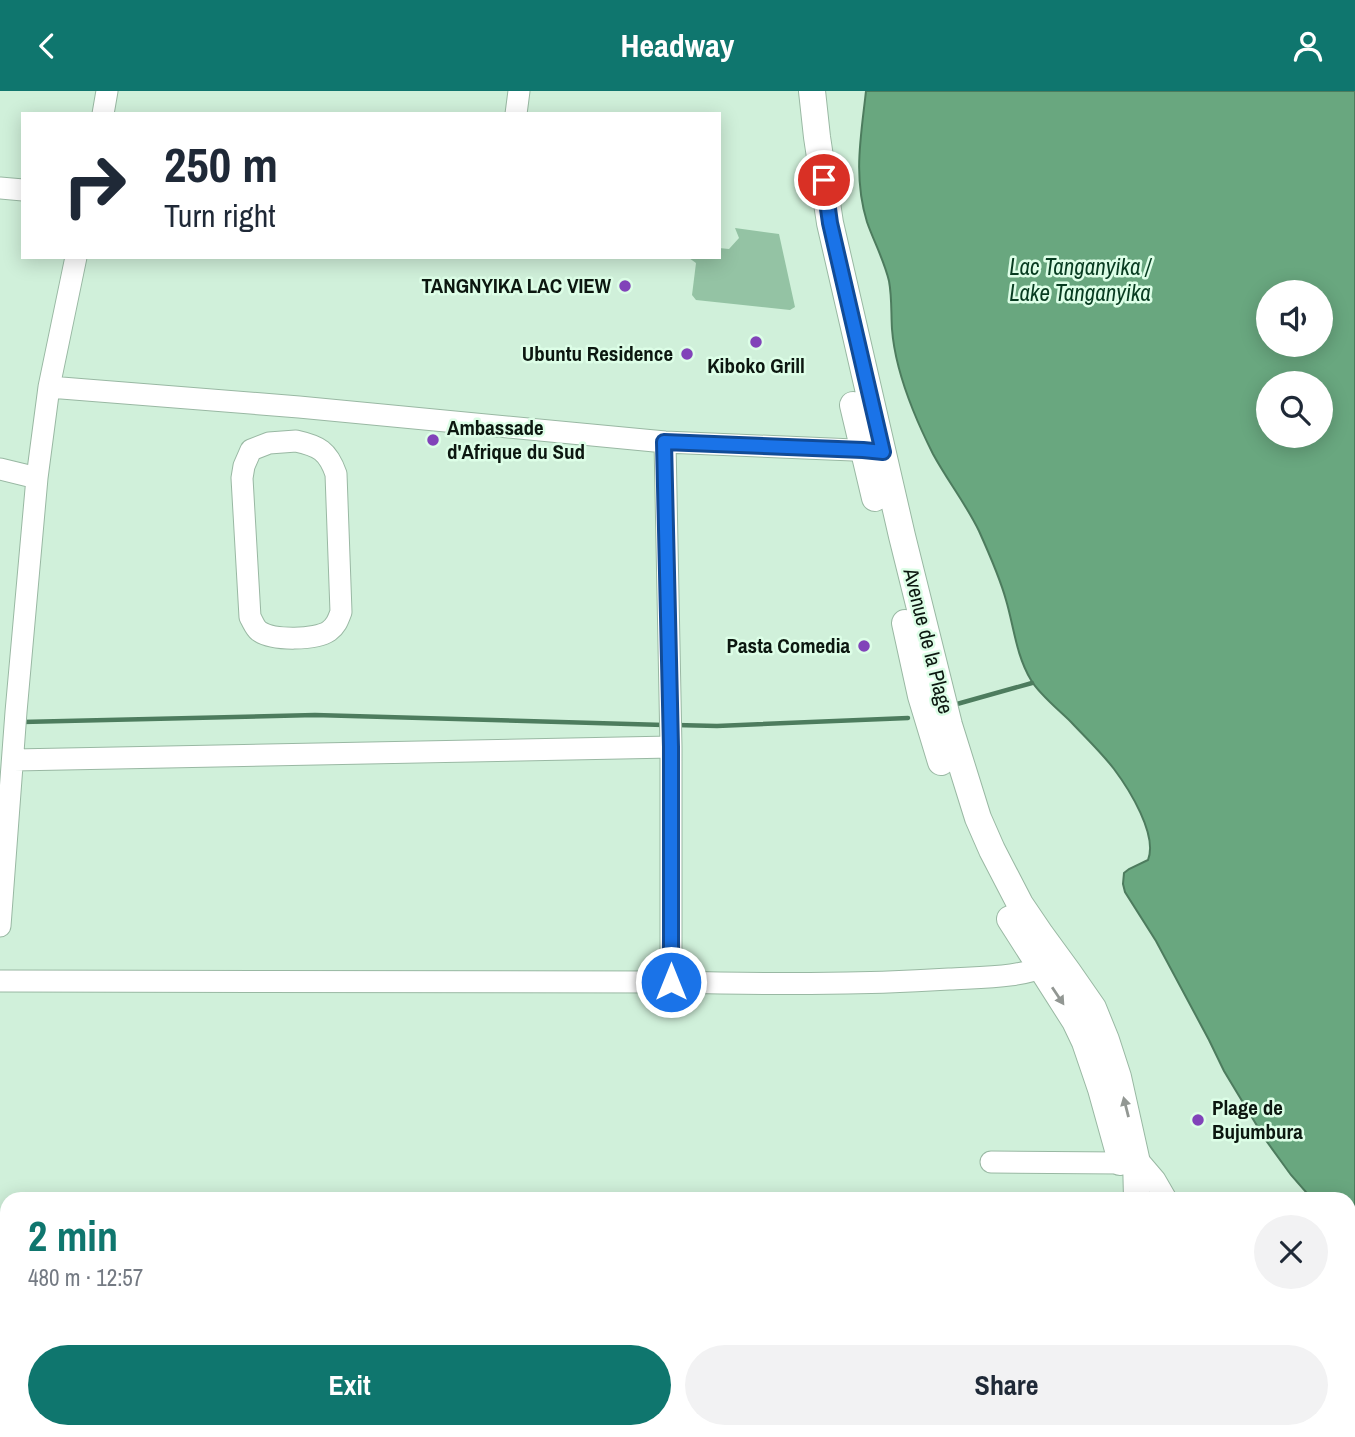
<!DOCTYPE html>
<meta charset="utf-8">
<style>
:root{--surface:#fff;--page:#f2f2f3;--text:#1f2937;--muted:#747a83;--accent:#0f766e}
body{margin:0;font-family:"Archivo Narrow",sans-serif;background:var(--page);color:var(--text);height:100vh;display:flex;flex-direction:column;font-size:26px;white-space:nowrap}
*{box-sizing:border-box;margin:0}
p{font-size:23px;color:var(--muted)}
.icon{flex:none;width:38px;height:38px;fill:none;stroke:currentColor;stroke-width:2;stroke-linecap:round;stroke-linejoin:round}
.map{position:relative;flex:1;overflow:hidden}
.panel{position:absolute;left:0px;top:1101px;width:1356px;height:247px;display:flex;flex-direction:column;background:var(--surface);border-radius:21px 21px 0 0;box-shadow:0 4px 18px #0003}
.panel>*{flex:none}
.top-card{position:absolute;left:21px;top:21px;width:700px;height:147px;border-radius:0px;box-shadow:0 4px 18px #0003;background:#fff;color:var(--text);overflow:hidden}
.controls{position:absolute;left:1256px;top:189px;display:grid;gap:14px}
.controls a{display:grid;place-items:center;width:77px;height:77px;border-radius:50%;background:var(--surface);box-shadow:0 4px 18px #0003;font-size:35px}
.pin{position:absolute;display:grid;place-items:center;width:60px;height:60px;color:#fff;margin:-30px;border:4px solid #fff;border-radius:50%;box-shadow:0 2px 7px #0007}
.me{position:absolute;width:77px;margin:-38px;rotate:0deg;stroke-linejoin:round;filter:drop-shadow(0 0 5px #0008)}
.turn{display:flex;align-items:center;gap:24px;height:147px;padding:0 28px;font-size:32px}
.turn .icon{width:91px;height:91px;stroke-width:2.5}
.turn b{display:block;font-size:49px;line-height:60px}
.round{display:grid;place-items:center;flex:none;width:74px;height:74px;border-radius:37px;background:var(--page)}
.headline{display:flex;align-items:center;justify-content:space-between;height:119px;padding:0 28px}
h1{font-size:42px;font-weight:700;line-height:52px;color:var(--accent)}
.primary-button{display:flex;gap:14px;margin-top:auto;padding:14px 28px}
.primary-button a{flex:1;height:80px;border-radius:42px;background:var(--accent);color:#fff;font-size:28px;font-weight:700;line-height:80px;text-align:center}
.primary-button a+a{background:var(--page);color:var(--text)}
header{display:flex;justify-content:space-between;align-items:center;height:91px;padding:0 28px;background:var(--accent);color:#fff;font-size:32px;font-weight:700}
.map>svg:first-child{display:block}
.green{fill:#94c3a4}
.water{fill:#69a77f;stroke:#4d7c5e;stroke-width:2;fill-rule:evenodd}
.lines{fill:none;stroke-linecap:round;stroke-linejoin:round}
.stream{stroke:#4d7c5e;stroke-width:4.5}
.minor-casing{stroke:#99b8a3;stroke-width:23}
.major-casing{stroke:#99b8a3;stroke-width:28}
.minor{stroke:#fff;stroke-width:21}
.major{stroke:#fff;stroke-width:26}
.oneway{fill:#929793}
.route-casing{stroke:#114b97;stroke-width:18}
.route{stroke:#1a73e8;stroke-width:12}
.poi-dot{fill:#8143b9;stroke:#ddfee7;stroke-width:2.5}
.labels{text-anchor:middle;stroke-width:5;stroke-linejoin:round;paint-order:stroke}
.poi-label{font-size:21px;font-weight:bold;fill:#0c1710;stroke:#ddfee7;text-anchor:end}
.street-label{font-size:21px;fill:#0c1710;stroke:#ddfee7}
.water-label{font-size:23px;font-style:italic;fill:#073b20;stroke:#ddfee7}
</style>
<header><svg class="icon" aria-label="back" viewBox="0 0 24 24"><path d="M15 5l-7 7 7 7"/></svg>Headway<svg class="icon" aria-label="person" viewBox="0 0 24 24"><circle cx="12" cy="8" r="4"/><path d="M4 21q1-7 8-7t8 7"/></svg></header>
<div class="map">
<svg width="1355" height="1346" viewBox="0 0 1355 1346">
<rect width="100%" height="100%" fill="#d0f0da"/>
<!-- green -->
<path class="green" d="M 735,137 L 779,143 L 795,216 L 790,219 L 696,209 L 692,204 L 696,172 L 689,167 L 719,166 L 719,157 L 729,158 L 739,147 Z"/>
<!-- water -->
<path class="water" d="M 866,0 L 1355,0 L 1355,1158 L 1349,1151 L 1349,1108 L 1312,1108 L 1291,1084 L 1265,1048 L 1224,980 L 1209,949 L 1156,850 L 1125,801 L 1123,793 L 1124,782 L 1129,778 L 1148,769 C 1158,744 1129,698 1114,678 C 1101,661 1085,646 1071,631 C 1060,620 1038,602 1031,589 C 1016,564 1014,536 1006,509 C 1000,487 988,460 979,440 C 966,413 947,389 933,363 C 926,349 919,334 913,319 C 903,294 894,265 892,238 C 891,222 892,206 889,190 C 884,169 874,151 867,131 C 853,85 861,46 866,0 ZM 1321,201 L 1321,254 L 1269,254 L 1269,201 ZM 1269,292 L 1321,292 L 1321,345 L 1269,345 Z"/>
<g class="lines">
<!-- stream -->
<path class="stream" d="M 957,613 L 1032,592
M 22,631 L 315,624 L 664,634
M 676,634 L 717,635 L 908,627"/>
<!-- minor casing -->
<g class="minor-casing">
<path id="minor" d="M 103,23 L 107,0
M 516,23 L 519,0
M 0,97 L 23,99
M 49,296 L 299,316 L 665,351 L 877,360
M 296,350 C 319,355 328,360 336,383 L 341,521 C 338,529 336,535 329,540 C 316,549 273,550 259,540 C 255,537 253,531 250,526 L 242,387 L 244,375 L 251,359 L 269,352 Z
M 665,351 L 671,656 L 671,891
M 0,378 L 37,387
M 14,669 L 671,656
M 0,835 L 16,621 L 37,387 L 49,296 L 76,166
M 0,890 L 671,891 C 764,893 856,894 949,888 C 983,886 1022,887 1054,872
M 1132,1062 L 1155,1089 L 1166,1108
M 991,1071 L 1120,1072
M 0,1336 L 7,1336
M 267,1340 L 508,1346
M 960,1340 L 960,1346
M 1007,1340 L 1007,1346
M 1055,1340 L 1055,1346
M 1332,1340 L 1336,1346"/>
</g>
<!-- major casing -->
<g class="major-casing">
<path id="major" d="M 812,0 L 817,46 L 830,132 L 902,445 L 949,634 L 978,727 L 992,759 L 1020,813 L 1041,844 L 1068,881 L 1093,917 L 1106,949 L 1118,986 L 1136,1067 L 1137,1108
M 853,314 L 875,407
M 905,532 L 921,605 L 941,671
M 1010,828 L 1075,930 L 1085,951 L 1101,998 L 1118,1059 L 1120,1071
M 1121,1346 L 1121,1340"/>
</g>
<!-- minor -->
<use href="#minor" class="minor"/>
<!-- major -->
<use href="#major" class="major"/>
</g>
<!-- one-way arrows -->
<defs><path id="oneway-solid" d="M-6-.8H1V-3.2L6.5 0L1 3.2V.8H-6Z" transform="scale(1.75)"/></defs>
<g class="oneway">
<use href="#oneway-solid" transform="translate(1058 905) rotate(56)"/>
<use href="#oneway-solid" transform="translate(1126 1016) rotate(-104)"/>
</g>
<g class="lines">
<!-- route casing -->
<g class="route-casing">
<path id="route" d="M 671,891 L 671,656 L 664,351 L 863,359 L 883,361 L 830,132 L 824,89"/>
</g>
<!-- route -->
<use href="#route" class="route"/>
</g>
<!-- markers -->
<g class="poi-dot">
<circle cx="625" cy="195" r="7"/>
<circle cx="756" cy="251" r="7"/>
<circle cx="687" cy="263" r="7"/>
<circle cx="433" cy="349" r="7"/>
<circle cx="864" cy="555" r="7"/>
<circle cx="1198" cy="1029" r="7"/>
</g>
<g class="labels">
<!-- poi labels -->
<g class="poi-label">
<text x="611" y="202">TANGNYIKA LAC VIEW</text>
<text x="673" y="270">Ubuntu Residence</text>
<text x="756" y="282" text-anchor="middle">Kiboko Grill</text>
<text x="447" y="344" text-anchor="start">Ambassade<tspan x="447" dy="24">d'Afrique du Sud</tspan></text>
<text x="850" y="562">Pasta Comedia</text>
<text x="1212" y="1024" text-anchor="start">Plage de<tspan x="1212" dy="24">Bujumbura</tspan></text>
</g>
<!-- street labels -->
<g class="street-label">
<text transform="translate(928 550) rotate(76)" y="7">Avenue de la Plage</text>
</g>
<!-- water labels -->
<g class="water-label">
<text x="1080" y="184">Lac Tanganyika /<tspan x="1080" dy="26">Lake Tanganyika</tspan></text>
</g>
</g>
</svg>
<div class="controls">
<a><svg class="icon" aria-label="sound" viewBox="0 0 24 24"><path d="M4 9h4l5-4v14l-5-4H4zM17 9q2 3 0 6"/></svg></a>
<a><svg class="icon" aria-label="search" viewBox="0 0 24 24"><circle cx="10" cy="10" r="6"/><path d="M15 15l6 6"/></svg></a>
</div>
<div class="pin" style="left:824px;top:89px;background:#d93025"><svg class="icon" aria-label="arrive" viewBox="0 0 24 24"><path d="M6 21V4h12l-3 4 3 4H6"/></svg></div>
<svg class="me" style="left:671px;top:891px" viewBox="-20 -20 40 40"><circle r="17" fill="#1a73e8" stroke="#fff" stroke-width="3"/><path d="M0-11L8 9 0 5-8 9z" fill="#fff"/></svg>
<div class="top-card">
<div class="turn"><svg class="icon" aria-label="right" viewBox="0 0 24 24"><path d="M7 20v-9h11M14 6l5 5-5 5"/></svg><div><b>250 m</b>Turn right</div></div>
</div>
<section class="panel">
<div class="headline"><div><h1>2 min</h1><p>480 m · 12:57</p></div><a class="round"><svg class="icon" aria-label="close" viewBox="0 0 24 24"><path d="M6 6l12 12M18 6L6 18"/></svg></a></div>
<div class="primary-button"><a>Exit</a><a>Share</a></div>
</section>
</div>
